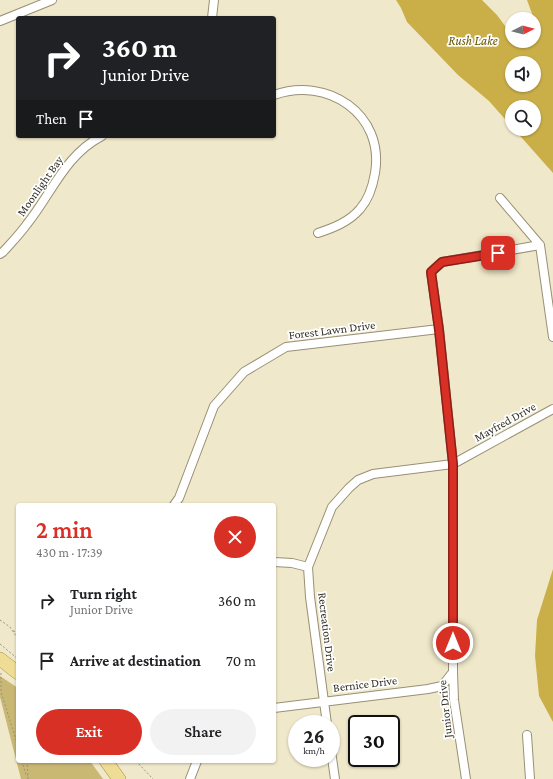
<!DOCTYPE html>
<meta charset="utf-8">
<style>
:root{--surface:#fff;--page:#f2f2f2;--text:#202124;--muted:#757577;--accent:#d93025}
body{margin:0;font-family:"Crimson Pro",serif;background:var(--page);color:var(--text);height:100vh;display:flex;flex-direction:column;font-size:15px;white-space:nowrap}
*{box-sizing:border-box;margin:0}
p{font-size:13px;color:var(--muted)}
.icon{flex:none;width:22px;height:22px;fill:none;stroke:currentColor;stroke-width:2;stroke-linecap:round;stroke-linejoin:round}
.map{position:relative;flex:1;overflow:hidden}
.sheet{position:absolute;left:16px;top:503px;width:260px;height:260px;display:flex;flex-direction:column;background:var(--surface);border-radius:4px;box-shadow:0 1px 3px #0004}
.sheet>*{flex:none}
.banner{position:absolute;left:16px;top:16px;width:260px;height:122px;border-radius:4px;box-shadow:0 1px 3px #0004;background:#202124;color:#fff;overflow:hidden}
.needle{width:26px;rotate:84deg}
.buttons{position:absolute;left:505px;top:12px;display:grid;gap:8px}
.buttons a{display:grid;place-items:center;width:36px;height:36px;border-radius:50%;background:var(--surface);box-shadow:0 1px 3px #0004;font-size:20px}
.speed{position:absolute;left:288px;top:715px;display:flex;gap:8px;font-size:20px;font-weight:700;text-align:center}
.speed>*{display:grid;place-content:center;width:52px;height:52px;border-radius:50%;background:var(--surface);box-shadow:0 1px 3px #0004;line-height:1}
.speed small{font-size:10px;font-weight:400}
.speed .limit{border:2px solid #111;border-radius:6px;background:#fff;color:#111}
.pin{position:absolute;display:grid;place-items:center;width:34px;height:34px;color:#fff;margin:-17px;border-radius:8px;box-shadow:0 2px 6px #0006}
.me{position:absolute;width:44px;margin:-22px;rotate:0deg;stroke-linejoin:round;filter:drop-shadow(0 0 3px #0008)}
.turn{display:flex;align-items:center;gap:14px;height:84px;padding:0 20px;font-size:18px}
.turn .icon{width:52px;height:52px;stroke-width:2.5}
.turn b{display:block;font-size:28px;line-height:34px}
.then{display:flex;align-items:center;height:38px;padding:0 20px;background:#0003;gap:8px;font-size:15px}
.round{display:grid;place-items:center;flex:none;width:42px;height:42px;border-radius:21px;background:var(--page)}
.overview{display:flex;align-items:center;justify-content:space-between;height:68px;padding:0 20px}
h1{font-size:24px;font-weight:600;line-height:30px;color:var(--accent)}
.action{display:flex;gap:8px;margin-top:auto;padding:8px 20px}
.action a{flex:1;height:46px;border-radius:24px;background:var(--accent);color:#fff;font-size:16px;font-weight:600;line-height:46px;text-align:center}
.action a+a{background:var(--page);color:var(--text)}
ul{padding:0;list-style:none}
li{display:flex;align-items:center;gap:12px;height:60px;padding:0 20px}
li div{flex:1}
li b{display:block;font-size:15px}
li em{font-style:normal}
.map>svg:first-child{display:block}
.green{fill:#c9b774}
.water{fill:#caaf48;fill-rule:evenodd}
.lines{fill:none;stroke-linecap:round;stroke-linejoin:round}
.minor-casing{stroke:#989075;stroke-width:10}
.primary-casing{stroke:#a69140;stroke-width:14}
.path{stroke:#9a957f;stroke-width:1;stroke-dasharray:2 2;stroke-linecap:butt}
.minor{stroke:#fff;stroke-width:8}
.primary{stroke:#efdd96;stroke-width:13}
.route-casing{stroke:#8d1f18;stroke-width:10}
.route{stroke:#d93025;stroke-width:7}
.labels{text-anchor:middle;stroke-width:3.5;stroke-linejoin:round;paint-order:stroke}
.street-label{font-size:12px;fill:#322f23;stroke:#fff}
.water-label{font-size:13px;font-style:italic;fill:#675500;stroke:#fff}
</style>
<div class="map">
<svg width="553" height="779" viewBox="0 0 553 779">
<rect width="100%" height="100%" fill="#f0e8ca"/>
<!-- green -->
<path class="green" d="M 0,676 L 18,688 L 18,761 L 90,761 L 103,779 L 21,779 L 0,697 Z"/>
<!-- water -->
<path class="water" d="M 396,0 L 482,0 L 497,15 L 508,30 L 512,29 L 512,41 L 534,41 L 534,19 L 527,0 L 553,0 L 553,173 L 514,129 L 534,129 L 534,107 L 512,107 L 512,127 L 489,101 L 458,75 L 407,22 L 401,8 ZM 512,63 L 534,63 L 534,85 L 512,85 Z
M 553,569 L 553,722 L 539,696 L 535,656 L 537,620 Z"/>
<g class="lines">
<!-- minor casing -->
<g class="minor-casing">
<path id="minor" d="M 212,18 L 214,0
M 0,21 L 52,0
M 274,95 C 327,76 385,114 375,173 C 373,185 368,200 360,209 C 349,222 333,228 318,233
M 500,198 L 540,245 L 553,337
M 0,254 L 3,252 C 11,243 20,234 27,224 C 52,193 65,155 102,136
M 174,505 L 179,498 L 214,406 L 244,372 L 286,347 L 439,329
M 274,562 L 292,563 L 308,567
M 274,708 L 428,689 L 442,686 L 453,672
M 327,724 L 310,597 L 308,567 L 332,507 L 349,488 L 358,480 L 373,474 L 453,464 L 553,409
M 527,735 L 530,779
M 331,751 L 335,779
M 190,779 L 197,761
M 466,779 L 454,700 L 453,672 L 453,464 L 439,329 L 431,272 L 442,262 L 540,245"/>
</g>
<!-- primary casing -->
<g class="primary-casing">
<path id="primary" d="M 0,659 L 18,673
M 106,761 L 119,779"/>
</g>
<!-- path -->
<path class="path" d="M 0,620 L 10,627 L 18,639
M 13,631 L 18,632
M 0,644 L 18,659
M 1,673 L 1,692 L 18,746
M 22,761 L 26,775 L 28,776
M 27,761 L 28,779
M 136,761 L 153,779"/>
<!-- minor -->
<use href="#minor" class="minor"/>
<!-- primary -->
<use href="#primary" class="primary"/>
</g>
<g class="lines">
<!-- route casing -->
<g class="route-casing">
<path id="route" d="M 453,643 L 453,464 L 439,330 L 431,272 L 442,262 L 498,253"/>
</g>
<!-- route -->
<use href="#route" class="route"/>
</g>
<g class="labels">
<!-- street labels -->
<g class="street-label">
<text transform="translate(40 186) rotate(-55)" y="4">Moonlight Bay</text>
<text transform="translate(332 330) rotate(-7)" y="4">Forest Lawn Drive</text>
<text transform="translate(505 422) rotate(-29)" y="4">Mayfred Drive</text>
<text transform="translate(327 632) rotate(83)" y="4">Recreation Drive</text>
<text transform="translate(365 684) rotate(-7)" y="4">Bernice Drive</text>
<text transform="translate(445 709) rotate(-96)" y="4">Junior Drive</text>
</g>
<!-- water labels -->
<g class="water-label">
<text x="473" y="45">Rush Lake</text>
</g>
</g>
</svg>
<div class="buttons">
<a><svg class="needle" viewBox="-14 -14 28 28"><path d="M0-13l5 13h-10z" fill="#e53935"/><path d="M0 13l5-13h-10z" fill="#757577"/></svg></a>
<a><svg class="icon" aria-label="sound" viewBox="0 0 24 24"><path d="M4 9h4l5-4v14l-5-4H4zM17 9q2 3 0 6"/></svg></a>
<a><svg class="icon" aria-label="search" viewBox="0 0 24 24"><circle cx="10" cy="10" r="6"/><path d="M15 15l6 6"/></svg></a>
</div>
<div class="speed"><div>26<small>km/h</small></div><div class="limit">30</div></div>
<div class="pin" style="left:498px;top:253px;background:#d93025"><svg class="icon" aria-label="arrive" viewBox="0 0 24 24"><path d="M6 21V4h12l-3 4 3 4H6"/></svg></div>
<svg class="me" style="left:453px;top:643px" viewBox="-20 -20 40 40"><circle r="17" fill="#d93025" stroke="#fff" stroke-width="3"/><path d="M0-11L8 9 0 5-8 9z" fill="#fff"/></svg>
<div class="banner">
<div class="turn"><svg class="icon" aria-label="right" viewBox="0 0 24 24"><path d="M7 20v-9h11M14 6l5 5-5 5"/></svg><div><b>360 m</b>Junior Drive</div></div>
<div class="then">Then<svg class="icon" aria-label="arrive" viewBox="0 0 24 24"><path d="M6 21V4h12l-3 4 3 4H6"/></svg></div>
</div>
<section class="sheet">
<div class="overview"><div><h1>2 min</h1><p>430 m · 17:39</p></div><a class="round" style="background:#d93025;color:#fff"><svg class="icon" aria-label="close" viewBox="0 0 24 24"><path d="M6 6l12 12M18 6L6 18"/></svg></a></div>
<ul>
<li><svg class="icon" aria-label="right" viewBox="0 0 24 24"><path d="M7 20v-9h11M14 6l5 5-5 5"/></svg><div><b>Turn right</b><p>Junior Drive</p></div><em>360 m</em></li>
<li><svg class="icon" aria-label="arrive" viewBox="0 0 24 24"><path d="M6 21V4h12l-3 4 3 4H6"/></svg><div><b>Arrive at destination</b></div><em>70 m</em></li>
</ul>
<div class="action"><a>Exit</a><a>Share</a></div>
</section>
</div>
